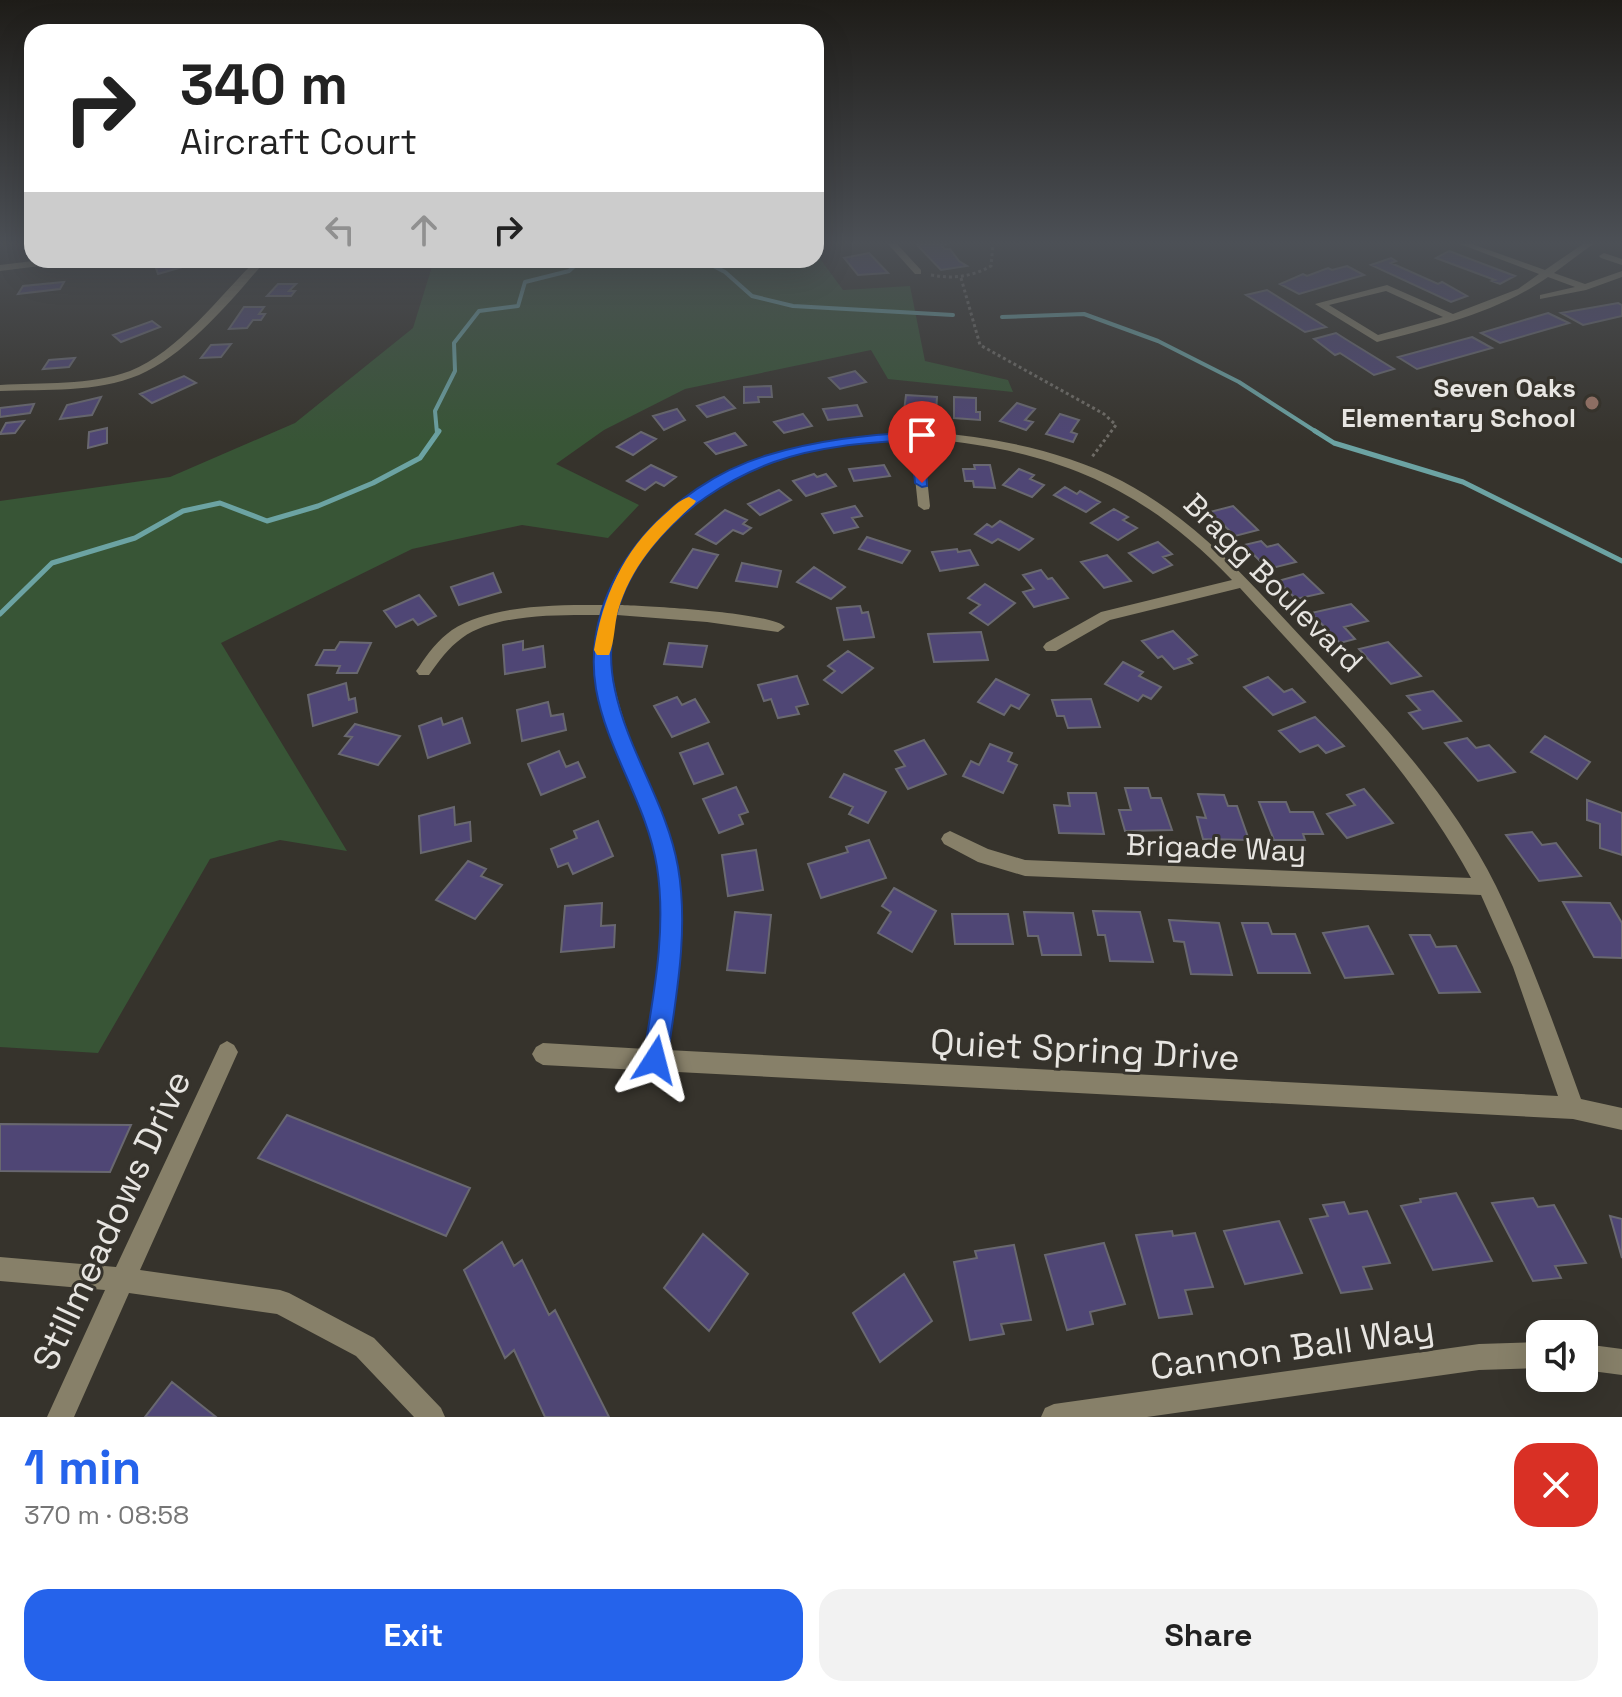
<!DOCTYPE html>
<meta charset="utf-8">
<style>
:root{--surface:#fff;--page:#f2f2f2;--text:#222;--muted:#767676;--accent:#2563eb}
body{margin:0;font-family:"Space Grotesk",sans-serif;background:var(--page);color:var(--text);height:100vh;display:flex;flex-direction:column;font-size:30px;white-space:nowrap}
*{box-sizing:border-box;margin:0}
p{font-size:26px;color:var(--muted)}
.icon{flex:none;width:44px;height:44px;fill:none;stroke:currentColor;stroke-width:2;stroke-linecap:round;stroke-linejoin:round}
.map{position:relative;height:1417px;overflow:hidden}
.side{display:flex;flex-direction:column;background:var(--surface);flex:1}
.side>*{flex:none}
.top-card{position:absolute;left:24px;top:24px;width:800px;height:244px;border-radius:24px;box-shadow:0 8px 32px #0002;background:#fff;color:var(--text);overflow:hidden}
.controls{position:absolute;left:1526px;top:1320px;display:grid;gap:16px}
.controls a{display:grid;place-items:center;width:72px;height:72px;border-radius:16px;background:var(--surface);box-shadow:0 8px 32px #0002;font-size:40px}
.pin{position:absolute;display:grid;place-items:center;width:68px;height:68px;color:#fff;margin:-82px -34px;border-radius:50% 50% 50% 0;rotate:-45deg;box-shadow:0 0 8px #0007}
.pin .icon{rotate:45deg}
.me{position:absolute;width:88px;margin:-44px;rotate:9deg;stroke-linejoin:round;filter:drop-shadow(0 0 6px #0008)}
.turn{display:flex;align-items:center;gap:28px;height:168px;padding:0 24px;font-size:36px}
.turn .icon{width:104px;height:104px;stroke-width:2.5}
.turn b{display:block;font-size:56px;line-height:68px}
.lanes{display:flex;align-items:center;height:76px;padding:0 24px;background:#0003;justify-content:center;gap:40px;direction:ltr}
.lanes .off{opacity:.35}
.round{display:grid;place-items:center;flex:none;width:84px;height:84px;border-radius:24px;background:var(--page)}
.headline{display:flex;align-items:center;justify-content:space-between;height:136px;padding:0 24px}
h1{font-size:48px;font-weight:800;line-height:60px;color:var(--accent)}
.button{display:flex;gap:16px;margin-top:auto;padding:16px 24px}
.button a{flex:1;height:92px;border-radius:24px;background:var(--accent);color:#fff;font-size:32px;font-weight:800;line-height:92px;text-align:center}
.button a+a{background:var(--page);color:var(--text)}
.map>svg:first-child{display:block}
.green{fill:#385536}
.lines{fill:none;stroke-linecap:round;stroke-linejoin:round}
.stream-far1{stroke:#6ca3a3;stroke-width:4}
.stream{stroke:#6ca3a3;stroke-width:5}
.building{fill:#4f4675;stroke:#696870;stroke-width:2}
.path{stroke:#6f6c66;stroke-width:3;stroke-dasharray:3 3;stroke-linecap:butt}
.street{fill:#878069;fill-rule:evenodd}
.route{fill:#2563eb;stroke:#184099;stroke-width:2}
.slow{fill:#f59e0b}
.education-dot{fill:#8d6e63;stroke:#36332c;stroke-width:3}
.labels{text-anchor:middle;stroke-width:6;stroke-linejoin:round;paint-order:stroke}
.far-poi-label{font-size:26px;font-weight:bold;fill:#e7e5e1;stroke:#36332c;text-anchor:end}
.street-label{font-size:30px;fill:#e7e5e1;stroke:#36332c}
.near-street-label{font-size:36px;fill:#e7e5e1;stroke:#36332c}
</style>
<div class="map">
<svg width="1622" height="1417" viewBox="0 0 1622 1417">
<rect width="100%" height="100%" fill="#36332c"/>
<!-- green -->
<path class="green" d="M 816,253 L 843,290 L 910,286 L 925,361 L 1008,380 L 1013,392 L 888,379 L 871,350 L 685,389 L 604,430 L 556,464 L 639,505 L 608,538 L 522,525 L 412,549 L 221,643 L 347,851 L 280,840 L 210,859 L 98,1053 L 0,1047 L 0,501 L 170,477 L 295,423 L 413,328 L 434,260 L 816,260 Z"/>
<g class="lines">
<!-- stream-far1 -->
<path class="stream-far1" d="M 702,260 L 725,272 L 752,296 L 793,306 L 953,315
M 1002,317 L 1084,314 L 1158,341 L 1239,382 L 1318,433
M 437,433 L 435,411 L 455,371 L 454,343 L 479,311 L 518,306 L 525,282 L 569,271 L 581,260"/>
<!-- stream -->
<path class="stream" d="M 1315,431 L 1334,443 L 1463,482 L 1622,561
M 0,614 L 52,563 L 135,538 L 183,511 L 220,503 L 267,521 L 318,506 L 373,483 L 420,458 L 439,431"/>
</g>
<!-- building -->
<path class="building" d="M 947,244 L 941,245 L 945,249 L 950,249 L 959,261 L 967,266 L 941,270 L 917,245 Z
M 1449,251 L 1515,276 L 1500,284 L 1492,281 L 1495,280 L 1436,258 Z
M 869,253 L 888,273 L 858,275 L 844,258 Z
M 1391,258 L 1396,261 L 1391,263 L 1438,284 L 1442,282 L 1467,296 L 1451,302 L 1371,265 Z
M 181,260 L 195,260 L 196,263 L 158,274 L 156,268 Z
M 1347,266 L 1364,275 L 1299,294 L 1280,284 L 1303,274 L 1307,276 L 1328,268 L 1332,270 Z
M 64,282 L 60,289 L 18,294 L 23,286 Z
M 278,284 L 296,284 L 289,291 L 295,291 L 291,296 L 267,296 Z
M 1267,290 L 1326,327 L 1305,332 L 1246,295 Z
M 1618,303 L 1622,305 L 1622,316 L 1583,325 L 1561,313 Z
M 244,307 L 264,307 L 259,314 L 265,314 L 261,320 L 253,320 L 247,328 L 229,329 Z
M 1548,313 L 1569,323 L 1500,343 L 1481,333 Z
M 152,321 L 160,327 L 121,342 L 113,335 Z
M 1336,333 L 1347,340 L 1394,369 L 1374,375 L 1340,353 L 1335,355 L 1314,339 Z
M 1472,337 L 1492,348 L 1417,369 L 1398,357 Z
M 231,344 L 221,357 L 201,358 L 211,345 Z
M 75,358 L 69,367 L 43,369 L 49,360 Z
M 855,371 L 866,382 L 840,389 L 829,378 Z
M 184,376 L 196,383 L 152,403 L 140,394 Z
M 771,386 L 772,397 L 758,397 L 759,402 L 744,403 L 744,387 Z
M 906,395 L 937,397 L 936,413 L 904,411 Z
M 101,397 L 92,415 L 60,419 L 67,405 Z
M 724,397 L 735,408 L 707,417 L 697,406 Z
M 954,397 L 976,398 L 976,412 L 980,412 L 980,420 L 954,418 Z
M 1017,403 L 1035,409 L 1025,420 L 1033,422 L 1026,430 L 1000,421 Z
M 34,404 L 30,413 L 0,417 L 0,408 Z
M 857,405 L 862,416 L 828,420 L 823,409 Z
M 677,409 L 685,420 L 664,430 L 653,416 Z
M 803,414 L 812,426 L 784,433 L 774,422 Z
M 1060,414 L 1079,420 L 1071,432 L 1077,434 L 1073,442 L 1046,434 Z
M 24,421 L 15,433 L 0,434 L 6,423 Z
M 107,428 L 107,443 L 88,448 L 89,432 Z
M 641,432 L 656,439 L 633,455 L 617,447 Z
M 735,433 L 746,445 L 716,454 L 705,443 Z
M 651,465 L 676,477 L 664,486 L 656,482 L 645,490 L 627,481 Z
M 884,465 L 890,476 L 854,481 L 849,469 Z
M 974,465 L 990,465 L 995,488 L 974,487 L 973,481 L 965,481 L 963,469 L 975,469 Z
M 1019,469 L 1034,475 L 1030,479 L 1044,485 L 1032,497 L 1003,485 Z
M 814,474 L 817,477 L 826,474 L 836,486 L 806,496 L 793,481 Z
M 1065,487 L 1077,494 L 1080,491 L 1100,502 L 1086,512 L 1054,495 Z
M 779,490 L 791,500 L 760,515 L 748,504 Z
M 855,506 L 862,516 L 852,518 L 858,527 L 834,533 L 822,514 Z
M 1233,506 L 1258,530 L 1235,536 L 1210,512 Z
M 1114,509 L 1128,517 L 1123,520 L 1137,528 L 1118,540 L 1091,523 Z
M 725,510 L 747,520 L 743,524 L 751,528 L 743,534 L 733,530 L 716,544 L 696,534 Z
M 1000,521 L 1033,539 L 1019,550 L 998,539 L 992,543 L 975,534 L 987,524 L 992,527 Z
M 867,537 L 910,551 L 902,563 L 859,549 Z
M 1261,541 L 1267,547 L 1278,544 L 1296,562 L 1268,569 L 1244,545 Z
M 1158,542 L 1172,554 L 1163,557 L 1172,565 L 1153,573 L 1129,553 Z
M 693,549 L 718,555 L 697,588 L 671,582 Z
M 957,549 L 958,552 L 970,550 L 978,565 L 940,571 L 932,552 Z
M 1107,555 L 1131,581 L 1104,588 L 1081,562 Z
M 742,563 L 781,571 L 777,587 L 736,581 Z
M 814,567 L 845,587 L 831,599 L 797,582 Z
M 1041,570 L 1048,579 L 1052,578 L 1068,598 L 1034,607 L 1023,592 L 1034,589 L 1023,575 Z
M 493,573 L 501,592 L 459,605 L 451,587 Z
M 1303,574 L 1323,593 L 1296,599 L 1278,581 Z
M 985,584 L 1015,603 L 988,625 L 970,613 L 980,605 L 968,598 Z
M 419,595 L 436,616 L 418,625 L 413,619 L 396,627 L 384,611 Z
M 1351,604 L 1368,621 L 1344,627 L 1355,639 L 1340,643 L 1311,613 Z
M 860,606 L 862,613 L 868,612 L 874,637 L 844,640 L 837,608 Z
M 1173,631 L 1197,655 L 1188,659 L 1192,663 L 1174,669 L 1162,656 L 1158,658 L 1142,641 Z
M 981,632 L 988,660 L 934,662 L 928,634 Z
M 523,641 L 523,650 L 543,646 L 545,667 L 505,674 L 503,645 Z
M 340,642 L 371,643 L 357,673 L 337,673 L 340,666 L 316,665 L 324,650 L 335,650 Z
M 1388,642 L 1421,676 L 1391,684 L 1359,649 Z
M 669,643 L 707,646 L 702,667 L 664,664 Z
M 848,651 L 873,668 L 842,693 L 824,680 L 835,671 L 828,666 Z
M 1123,662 L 1143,672 L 1139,676 L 1161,687 L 1151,699 L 1143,695 L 1138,701 L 1105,684 Z
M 797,676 L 808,704 L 796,707 L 799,714 L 778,718 L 771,699 L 764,701 L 758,685 Z
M 1268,677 L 1284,692 L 1292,689 L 1305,702 L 1273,715 L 1244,687 Z
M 996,679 L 1029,695 L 1019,709 L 1011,705 L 1004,715 L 978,702 Z
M 346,683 L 349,700 L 355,698 L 357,712 L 313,726 L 308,695 Z
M 1433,691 L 1461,721 L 1423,729 L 1409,713 L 1420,710 L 1407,696 Z
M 677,697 L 682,705 L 695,699 L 709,722 L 672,737 L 654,706 Z
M 1091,699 L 1100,727 L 1068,728 L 1064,716 L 1057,716 L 1052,700 Z
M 548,702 L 551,716 L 563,714 L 566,730 L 522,741 L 517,710 Z
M 1315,717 L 1344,746 L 1326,753 L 1318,745 L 1300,752 L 1279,731 Z
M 441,718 L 443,725 L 462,718 L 470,743 L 428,758 L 419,726 Z
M 355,724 L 400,736 L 378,765 L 339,754 L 352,737 L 345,736 Z
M 1545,736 L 1590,762 L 1577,779 L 1531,752 Z
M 1467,738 L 1476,748 L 1489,745 L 1515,772 L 1478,781 L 1445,743 Z
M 924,740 L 946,774 L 908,789 L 896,769 L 905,766 L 895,751 Z
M 708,743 L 723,774 L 694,784 L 680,753 Z
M 990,744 L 1012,753 L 1008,761 L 1017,765 L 1003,793 L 963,776 L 971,761 L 979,765 Z
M 559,751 L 566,767 L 578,762 L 585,777 L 541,795 L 528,764 Z
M 844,774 L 886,792 L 868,823 L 849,814 L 853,807 L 830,797 Z
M 736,787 L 748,812 L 739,815 L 743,824 L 719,833 L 703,799 Z
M 1125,788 L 1148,788 L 1151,798 L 1161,798 L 1172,830 L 1125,831 L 1119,810 L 1131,810 Z
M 1364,789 L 1393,823 L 1347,838 L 1327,814 L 1355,805 L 1347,795 Z
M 1068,793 L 1096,793 L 1104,834 L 1059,833 L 1054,805 L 1070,806 Z
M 1198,794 L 1224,795 L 1228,806 L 1237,806 L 1249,840 L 1203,839 L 1197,817 L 1206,818 Z
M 1587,800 L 1622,813 L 1622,855 L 1600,848 L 1600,824 L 1587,820 Z
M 1259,802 L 1286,802 L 1290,812 L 1313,812 L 1323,834 L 1303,834 L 1305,840 L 1274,840 Z
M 454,807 L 455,825 L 470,822 L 471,841 L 421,853 L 419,816 Z
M 598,821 L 613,856 L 573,874 L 568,863 L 558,867 L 551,849 L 577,838 L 574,831 Z
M 1532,832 L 1542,845 L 1556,843 L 1581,876 L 1539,881 L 1506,835 Z
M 869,840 L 886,878 L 821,898 L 808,864 L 848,852 L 846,847 Z
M 756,850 L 763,890 L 728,896 L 722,855 Z
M 468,861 L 486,869 L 481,876 L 502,885 L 475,919 L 436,900 Z
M 894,888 L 936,911 L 912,952 L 878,933 L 891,912 L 882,906 Z
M 1563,902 L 1610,903 L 1622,923 L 1622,958 L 1594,957 Z
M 602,903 L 601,926 L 615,925 L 614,947 L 561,952 L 565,906 Z
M 1093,911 L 1140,912 L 1153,962 L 1110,961 L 1105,935 L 1098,935 Z
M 735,912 L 771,915 L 765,973 L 727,970 Z
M 1024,912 L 1073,913 L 1081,955 L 1042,955 L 1038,936 L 1028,936 Z
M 952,914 L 1008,914 L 1013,944 L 955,944 Z
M 1169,920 L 1219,923 L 1232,975 L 1191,974 L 1184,942 L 1174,941 Z
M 1242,923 L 1268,923 L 1272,934 L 1295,934 L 1310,973 L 1258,973 Z
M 1368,926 L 1393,974 L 1345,978 L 1323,933 Z
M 1410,935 L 1430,935 L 1436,947 L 1456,946 L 1480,992 L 1439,993 Z
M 287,1115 L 470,1188 L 446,1236 L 258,1158 Z
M 0,1124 L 131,1125 L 110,1172 L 0,1171 Z
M 1456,1193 L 1492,1261 L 1433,1270 L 1401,1206 L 1421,1202 L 1420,1199 Z
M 1533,1198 L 1538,1207 L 1554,1205 L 1586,1263 L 1555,1266 L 1561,1278 L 1533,1281 L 1492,1203 Z
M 1344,1202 L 1349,1214 L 1367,1211 L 1390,1263 L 1363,1267 L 1372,1289 L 1341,1293 L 1310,1219 L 1328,1216 L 1323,1205 Z
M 1610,1216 L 1622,1219 L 1622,1258 Z
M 1279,1221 L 1302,1273 L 1245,1284 L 1224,1231 Z
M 1172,1231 L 1173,1236 L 1195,1233 L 1213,1287 L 1185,1290 L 1192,1314 L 1159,1318 L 1136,1235 Z
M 703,1234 L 748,1274 L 709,1331 L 664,1288 Z
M 502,1242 L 514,1266 L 522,1260 L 549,1315 L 555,1310 L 609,1417 L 545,1417 L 514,1350 L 505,1358 L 464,1270 Z
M 1104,1243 L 1125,1304 L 1090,1312 L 1093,1324 L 1067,1330 L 1045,1255 Z
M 1014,1245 L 1031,1320 L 1001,1324 L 1004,1334 L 970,1340 L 954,1262 L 977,1258 L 975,1251 Z
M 904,1274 L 932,1321 L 880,1362 L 853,1313 Z
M 172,1382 L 216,1417 L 145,1417 Z"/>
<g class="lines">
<!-- path -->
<path class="path" d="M 931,275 C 953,279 971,277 991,266 L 993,244
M 961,278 L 980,345 L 1104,414 L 1116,425 L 1092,457"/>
<!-- street -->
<path class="street" d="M 888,244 L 897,244 L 921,270 L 921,274 L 915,274 Z
M 1460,244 L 1472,244 L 1545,270 L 1583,244 L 1593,244 L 1554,273 L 1585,284 L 1622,271 L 1622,277 L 1586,290 L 1540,299 L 1540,295 L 1575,287 L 1548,277 C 1498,312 1436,327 1377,342 L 1315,304 L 1387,285 L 1453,314 L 1518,289 L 1539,274 ZM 1386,291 L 1443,317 L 1378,335 L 1329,305 Z
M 1604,253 L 1622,259 L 1622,265 L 1601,258 L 1599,256 Z
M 41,260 L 69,260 L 64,263 L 0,271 L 0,265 Z
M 256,260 L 266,260 C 234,298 185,356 139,375 C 96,393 46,389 0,391 L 0,385 C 42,382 90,386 130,371 C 178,352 220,296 256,260 Z
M 930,432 C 996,438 1062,450 1122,481 C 1195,519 1248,580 1303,639 C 1374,714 1450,793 1496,886 C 1529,954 1555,1027 1581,1099 L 1622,1108 L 1622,1130 L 1573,1119 L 543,1065 L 536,1061 L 532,1054 L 536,1047 L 543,1043 L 646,1049 C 656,989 668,927 658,867 C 644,788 574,695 602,615 C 560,615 497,613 462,638 C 448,648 439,661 429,675 L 419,675 L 416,671 L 419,667 C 428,653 438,640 452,630 C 492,604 559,605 605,605 C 652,469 802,434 930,432 ZM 930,439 C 1057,451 1143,487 1232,580 L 1101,612 L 1046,643 L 1043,647 L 1046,651 L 1056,651 L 1110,620 L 1240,588 C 1323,679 1412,769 1471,878 L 1025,860 L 988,849 L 950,831 L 944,834 L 941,839 L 944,844 L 978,862 L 1025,876 L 1481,895 L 1513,967 L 1558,1096 L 667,1050 C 676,990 687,928 676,867 C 663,794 589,686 617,615 L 707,622 L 778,632 L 785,627 C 771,612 647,606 620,605 C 659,484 796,441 911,440 L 918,506 L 924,510 L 929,509 L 930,506 L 923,440 Z
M 227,1041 L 234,1045 L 238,1052 L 140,1270 L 280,1290 L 289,1293 L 374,1338 L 441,1408 L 445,1417 L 414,1417 L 356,1356 L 277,1314 L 129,1293 L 74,1417 L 47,1417 L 105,1290 L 0,1281 L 0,1257 L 116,1267 L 220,1045 Z
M 1540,1342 L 1540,1368 L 1479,1370 L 1147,1417 L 1041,1417 L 1045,1408 L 1054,1404 L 1479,1344 Z
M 1584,1344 L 1622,1349 L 1622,1375 L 1584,1370 Z"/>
</g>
<!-- sky -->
<linearGradient id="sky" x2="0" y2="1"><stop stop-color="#1e1c18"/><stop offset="0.55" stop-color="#4c5056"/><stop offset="1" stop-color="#4c5056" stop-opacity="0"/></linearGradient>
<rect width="1622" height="442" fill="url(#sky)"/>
<!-- route -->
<path class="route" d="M 917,432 L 924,436 L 927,486 L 922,487 L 915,483 L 911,440 C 865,443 818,446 774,462 C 681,496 591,582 615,690 C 628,752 667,804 678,867 C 689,931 676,997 667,1060 L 663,1068 L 655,1072 L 646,1068 L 643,1060 C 653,997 667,931 657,867 C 647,804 607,751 596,689 C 578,581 670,484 768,455 C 817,440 866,435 917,432 Z"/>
<!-- slow -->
<path class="slow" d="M 689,497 L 696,501 L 694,504 C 660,535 631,566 618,611 C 614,625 615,641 609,655 L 597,655 L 594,650 C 603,597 623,551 664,515 C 672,508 679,500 689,497 Z"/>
<!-- markers -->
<circle class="education-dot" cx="1592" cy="403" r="8"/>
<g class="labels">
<!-- far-poi labels -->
<g class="far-poi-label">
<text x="1576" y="397">Seven Oaks<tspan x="1576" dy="30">Elementary School</tspan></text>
</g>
<!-- street labels -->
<g class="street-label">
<text transform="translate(1273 583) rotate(45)" y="10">Bragg Boulevard</text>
<text transform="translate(1216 848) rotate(2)" y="10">Brigade Way</text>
</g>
<!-- near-street labels -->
<g class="near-street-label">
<text transform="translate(1085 1049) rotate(3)" y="13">Quiet Spring Drive</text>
<text transform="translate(111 1220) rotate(-65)" y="13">Stillmeadows Drive</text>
<text transform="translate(1292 1347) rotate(-8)" y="13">Cannon Ball Way</text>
</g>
</g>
</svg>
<div class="controls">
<a><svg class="icon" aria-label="sound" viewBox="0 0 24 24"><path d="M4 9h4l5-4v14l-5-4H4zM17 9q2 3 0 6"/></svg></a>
</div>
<div class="pin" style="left:922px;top:483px;background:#d93025"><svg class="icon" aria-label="arrive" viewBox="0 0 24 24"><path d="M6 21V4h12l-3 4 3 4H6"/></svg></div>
<svg class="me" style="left:655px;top:1060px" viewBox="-20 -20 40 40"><path d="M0-17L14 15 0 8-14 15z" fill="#2563eb" stroke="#fff" stroke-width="4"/></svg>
<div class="top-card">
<div class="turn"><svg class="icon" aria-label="right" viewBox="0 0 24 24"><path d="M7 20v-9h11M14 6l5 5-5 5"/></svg><div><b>340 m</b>Aircraft Court</div></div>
<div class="lanes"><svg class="icon off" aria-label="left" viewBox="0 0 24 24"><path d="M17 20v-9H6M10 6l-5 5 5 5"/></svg><svg class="icon off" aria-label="ahead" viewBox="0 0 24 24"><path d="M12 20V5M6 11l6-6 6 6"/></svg><svg class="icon" aria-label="right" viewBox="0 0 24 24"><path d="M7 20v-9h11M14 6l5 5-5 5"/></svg></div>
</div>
</div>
<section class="side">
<div class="headline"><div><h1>1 min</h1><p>370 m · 08:58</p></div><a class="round" style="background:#d93025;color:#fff"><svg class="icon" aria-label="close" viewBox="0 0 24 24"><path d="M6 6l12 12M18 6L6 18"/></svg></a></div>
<div class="button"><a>Exit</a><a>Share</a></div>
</section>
